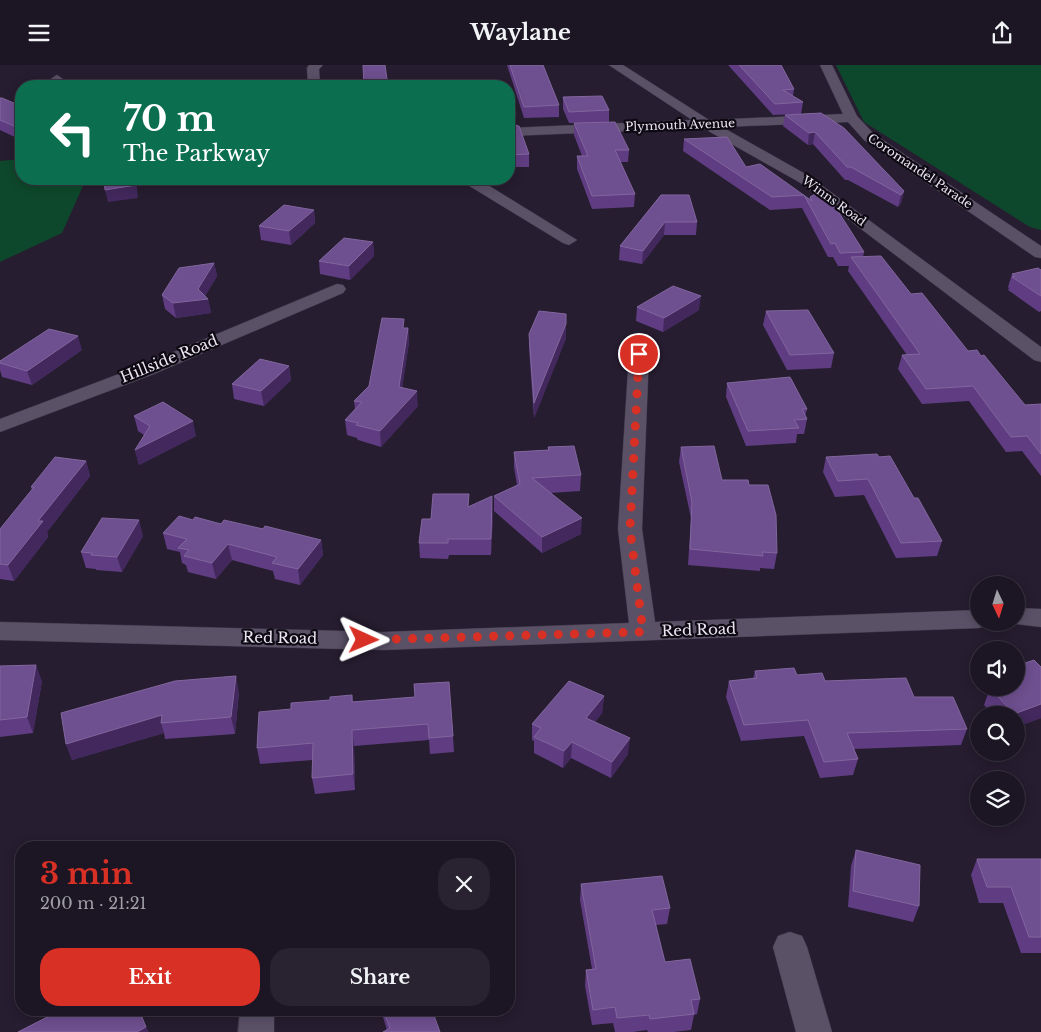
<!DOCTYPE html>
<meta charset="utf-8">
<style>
:root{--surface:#1c1624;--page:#292331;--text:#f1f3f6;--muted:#a09fa6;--line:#3a3541;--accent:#d93025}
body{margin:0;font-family:"Libre Baskerville",serif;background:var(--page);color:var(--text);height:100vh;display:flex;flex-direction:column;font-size:19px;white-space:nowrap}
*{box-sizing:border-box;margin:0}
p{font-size:16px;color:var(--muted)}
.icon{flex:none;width:28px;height:28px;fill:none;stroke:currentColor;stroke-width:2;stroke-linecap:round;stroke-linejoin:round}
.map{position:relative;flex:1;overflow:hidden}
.panel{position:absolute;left:15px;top:776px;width:500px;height:175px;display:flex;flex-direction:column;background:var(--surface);border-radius:20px;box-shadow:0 2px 12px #0003,0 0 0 1px var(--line)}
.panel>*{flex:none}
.hud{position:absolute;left:15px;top:15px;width:500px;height:105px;border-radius:20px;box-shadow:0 2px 12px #0003,0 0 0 1px var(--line);background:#0b6e4f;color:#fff;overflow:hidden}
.needle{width:32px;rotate:176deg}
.fabs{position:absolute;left:970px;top:511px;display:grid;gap:10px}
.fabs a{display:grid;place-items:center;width:55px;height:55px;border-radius:50%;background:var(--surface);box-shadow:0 2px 12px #0003,0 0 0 1px var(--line);font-size:25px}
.pin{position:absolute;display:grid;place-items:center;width:42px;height:42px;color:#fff;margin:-21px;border:2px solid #fff;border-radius:50%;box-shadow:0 1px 5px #0007}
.me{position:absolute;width:55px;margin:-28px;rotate:91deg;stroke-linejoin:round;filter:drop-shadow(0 0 4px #0008)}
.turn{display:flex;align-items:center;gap:18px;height:105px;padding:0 25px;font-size:22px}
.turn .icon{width:65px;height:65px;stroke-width:2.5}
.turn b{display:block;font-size:35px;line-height:42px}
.round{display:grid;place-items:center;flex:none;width:52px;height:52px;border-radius:20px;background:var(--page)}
.overview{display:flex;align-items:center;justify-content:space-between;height:85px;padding:0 25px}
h1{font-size:30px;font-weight:800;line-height:38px;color:var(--accent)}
.button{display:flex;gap:10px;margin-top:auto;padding:10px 25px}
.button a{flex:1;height:58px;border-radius:20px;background:var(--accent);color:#fff;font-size:20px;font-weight:800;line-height:58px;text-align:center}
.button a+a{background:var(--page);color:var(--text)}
header{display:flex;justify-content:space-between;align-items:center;height:65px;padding:0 25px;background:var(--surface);font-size:22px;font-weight:800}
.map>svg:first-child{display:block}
.green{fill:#0e482c}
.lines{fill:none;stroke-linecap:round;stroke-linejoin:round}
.minor-casing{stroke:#3f3848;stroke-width:1}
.minor{fill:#5a5167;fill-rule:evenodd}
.wall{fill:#603d82}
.shaded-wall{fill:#42285c}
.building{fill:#6e4f8f;stroke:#82669e}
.route{stroke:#d93025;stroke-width:9;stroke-dasharray:0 16.2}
.labels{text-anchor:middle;stroke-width:4.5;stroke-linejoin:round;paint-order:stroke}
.far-street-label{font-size:12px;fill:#ebe5f3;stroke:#0d0912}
.street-label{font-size:15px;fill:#ebe5f3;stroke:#0d0912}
</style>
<header><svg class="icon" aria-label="menu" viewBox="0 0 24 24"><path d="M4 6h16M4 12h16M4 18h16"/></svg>Waylane<svg class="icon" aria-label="share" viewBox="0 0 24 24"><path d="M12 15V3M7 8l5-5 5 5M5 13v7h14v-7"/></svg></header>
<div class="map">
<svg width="1041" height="967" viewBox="0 0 1041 967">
<rect width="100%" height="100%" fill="#261d30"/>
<!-- green -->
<path class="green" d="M 836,0 L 1041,0 L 1041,165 L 1030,162 L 864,57 Z
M 21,94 L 21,114 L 86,114 L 62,168 L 0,197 L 0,96 Z"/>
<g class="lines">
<!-- minor casing -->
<g class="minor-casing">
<path id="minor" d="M 309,0 L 323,0 L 319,4 L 320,21 L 308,21 L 307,3 Z
M 609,0 L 623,0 L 709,55 L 843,49 L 820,0 L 832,0 L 857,51 L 874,69 L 1041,181 L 1041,193 L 1035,192 L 864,75 L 848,57 L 722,62 L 809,111 L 1041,282 L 1041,297 L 1034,295 L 799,117 L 703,63 L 509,71 L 509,63 L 692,55 Z
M 57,10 L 63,14 L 64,21 L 52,21 L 51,14 Z
M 461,114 L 478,114 L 577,175 L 569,180 L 563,178 L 463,117 Z
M 337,219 L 343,220 L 346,224 L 343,228 L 154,309 L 0,367 L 0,354 L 140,301 Z
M 639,283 L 646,285 L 649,289 L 642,464 L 655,557 L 979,545 L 979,558 L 990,558 L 988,560 L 979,563 L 383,585 L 0,575 L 0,557 L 383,567 L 629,558 L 618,464 L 629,289 L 632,285 Z
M 1016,543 L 1041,544 L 1041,562 L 1007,558 L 1016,558 Z
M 790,867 L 802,871 L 807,882 L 832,967 L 796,967 L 773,882 L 778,871 Z
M 240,945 L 274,945 L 274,967 L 238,967 Z"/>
</g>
<!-- minor -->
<use href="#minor" class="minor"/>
</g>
<!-- wall -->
<path class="wall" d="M 507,0 L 543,0 L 559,40 L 559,52 L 524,53 Z
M 728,0 L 781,0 L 794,24 L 793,31 L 803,37 L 801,49 L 773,50 Z
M 509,29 L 516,49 L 516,60 L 529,89 L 529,102 L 509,102 Z
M 563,32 L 609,45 L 609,57 L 569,58 L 563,44 Z
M 0,33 L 21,41 L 21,75 L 0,65 Z
M 821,48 L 904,126 L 901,138 L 898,142 L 848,115 L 845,115 L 813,79 L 808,80 L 783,61 L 785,50 Z
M 574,58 L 629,85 L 628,97 L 620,97 L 635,129 L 634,142 L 592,144 L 577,104 L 577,91 L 582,91 L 574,70 Z
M 684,74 L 746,102 L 810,134 L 810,132 L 864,187 L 863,192 L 911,229 L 968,286 L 1025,340 L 1041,339 L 1041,411 L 1022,386 L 1006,387 L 969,336 L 922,339 L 898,304 L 902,290 L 907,290 L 848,206 L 849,201 L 838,201 L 833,192 L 828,192 L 802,143 L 770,145 L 683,86 Z
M 661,130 L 697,157 L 696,170 L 664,170 L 642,199 L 619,195 L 620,181 Z
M 314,145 L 315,158 L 291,180 L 261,175 L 259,161 Z
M 373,177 L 374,191 L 350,215 L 320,209 L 319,196 Z
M 214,198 L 217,211 L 205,231 L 208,234 L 211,248 L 176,253 L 165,244 L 162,230 Z
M 1041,205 L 1041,246 L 1039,247 L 1008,225 L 1009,223 L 1008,222 L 1012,209 Z
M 637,242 L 699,245 L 663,267 L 636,256 Z
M 766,246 L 834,288 L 831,303 L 787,305 L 763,260 Z
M 405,263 L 408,263 L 409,277 L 402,323 L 418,341 L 381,382 L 358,375 L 357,373 L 347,370 L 345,355 L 355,344 L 354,336 L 369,321 Z
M 529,269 L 566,273 L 534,353 L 529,283 Z
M 82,285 L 32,320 L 2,312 L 0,305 L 0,296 Z
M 289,301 L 291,315 L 264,341 L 234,334 L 232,319 Z
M 727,318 L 807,344 L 805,351 L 807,354 L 804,369 L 797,369 L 796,378 L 746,381 L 726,332 Z
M 134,351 L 196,371 L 139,400 L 135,385 L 144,370 L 138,366 Z
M 548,382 L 581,410 L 580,426 L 550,428 L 581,469 L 542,488 L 494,446 L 494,431 L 517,420 L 514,402 L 514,387 L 548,385 Z
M 681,382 L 722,415 L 749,420 L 777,488 L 774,504 L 760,503 L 760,506 L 688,500 L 691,453 L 679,397 Z
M 826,392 L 879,392 L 914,433 L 942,476 L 937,491 L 896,493 L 864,430 L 835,432 L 823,407 Z
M 86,396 L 90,411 L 47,467 L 48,472 L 14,516 L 0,514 L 0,464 L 32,425 L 31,422 Z
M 469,442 L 493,447 L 491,490 L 449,490 L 448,494 L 420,493 L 419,478 L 431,454 Z
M 193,455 L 263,464 L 321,475 L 323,490 L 300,520 L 275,514 L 273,506 L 232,495 L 216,514 L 188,507 L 186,500 L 182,498 L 180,487 L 167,484 L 163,468 Z
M 143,471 L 122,507 L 96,505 L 96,504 L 86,503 L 81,487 Z
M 0,601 L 42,616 L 33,668 L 0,672 Z
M 1041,602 L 1041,653 L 1016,662 L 1016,650 L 993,650 L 984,640 L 990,623 L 1016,622 Z
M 755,606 L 797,610 L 914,632 L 967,664 L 961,680 L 854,684 L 858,694 L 853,710 L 820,713 L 804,671 L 741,676 L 726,632 L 729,616 L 753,614 Z
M 239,627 L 235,669 L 165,674 L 164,668 L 72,695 L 66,679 Z
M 352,630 L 353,637 L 415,632 L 453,671 L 454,687 L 430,689 L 429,675 L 354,681 L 355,725 L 315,729 L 312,713 L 313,695 L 260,699 L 257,683 L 291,644 Z
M 604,631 L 602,648 L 595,657 L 628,689 L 611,713 L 571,693 L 563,703 L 534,688 L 534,676 L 532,675 L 532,659 Z
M 856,785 L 919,841 L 913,857 L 848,842 L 851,801 Z
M 977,794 L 1041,794 L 1041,888 L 1021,888 L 1003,838 L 979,838 L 971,810 Z
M 581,819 L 670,843 L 667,859 L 656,860 L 665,897 L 700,934 L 697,949 L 694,950 L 691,965 L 673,967 L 648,967 L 647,965 L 633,967 L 615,967 L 613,958 L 592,960 L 585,921 L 586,905 L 592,904 L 580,835 Z
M 382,945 L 432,945 L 387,965 L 383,952 Z"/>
<!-- shaded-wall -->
<path class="shaded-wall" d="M 516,49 L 516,61 L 509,62 L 509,50 Z
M 815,67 L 813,79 L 808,80 L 809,68 Z
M 136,114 L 138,133 L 108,137 L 105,125 Z
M 904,126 L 901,138 L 898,142 L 901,130 Z
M 314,145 L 315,158 L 291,180 L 289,166 Z
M 665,157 L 664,170 L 642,199 L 643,186 Z
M 373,177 L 374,191 L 350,215 L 349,201 Z
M 214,198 L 217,211 L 203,234 L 208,234 L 211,248 L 176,253 L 173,238 L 198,224 Z
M 701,231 L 699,245 L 663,267 L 664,253 Z
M 566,259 L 566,273 L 534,353 L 534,338 Z
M 408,263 L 409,277 L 400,337 L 399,322 Z
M 78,271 L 82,285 L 32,320 L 27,306 Z
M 289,301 L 291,315 L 264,341 L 261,326 Z
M 417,326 L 418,341 L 381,382 L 380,366 Z
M 193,356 L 196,371 L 139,400 L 135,385 Z
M 86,396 L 90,411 L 47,467 L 48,472 L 14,516 L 8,500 L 38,456 Z
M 492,431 L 493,447 L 491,490 L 491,474 Z
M 582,453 L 581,469 L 542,488 L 542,472 Z
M 139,455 L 143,471 L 122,507 L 117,492 Z
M 321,475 L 323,490 L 300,520 L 298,504 Z
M 228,479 L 232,495 L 216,514 L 212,498 Z
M 36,600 L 42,616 L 33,668 L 27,652 Z
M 236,611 L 239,627 L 235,669 L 231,652 Z
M 604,631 L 602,648 L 586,669 L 586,653 Z
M 1041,639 L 1041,653 L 1016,662 L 1016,650 L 1014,650 L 1014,649 Z
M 162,650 L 161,658 L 164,668 L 72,695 L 66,679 Z
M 352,665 L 354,681 L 355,725 L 353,709 Z
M 630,673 L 628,689 L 611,713 L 612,697 Z
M 572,677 L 571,693 L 563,703 L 564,686 Z
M 146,962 L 149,967 L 137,967 Z"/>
<!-- building -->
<path class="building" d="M 363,0 L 385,0 L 387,14 L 394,21 L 364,21 Z
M 510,0 L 543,0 L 559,40 L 524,42 Z
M 739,0 L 781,0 L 794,24 L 783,25 L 803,37 L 775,39 Z
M 127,16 L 146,21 L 128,21 Z
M 509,29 L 516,49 L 509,50 Z
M 602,31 L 609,45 L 569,47 L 563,32 Z
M 0,33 L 2,33 L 21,41 L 21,64 L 0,55 Z
M 821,48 L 844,63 L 904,126 L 901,130 L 851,102 L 847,102 L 815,67 L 809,68 L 785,50 Z
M 615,57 L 629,85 L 615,85 L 635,129 L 592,131 L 577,91 L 588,91 L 574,58 Z
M 509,59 L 519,61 L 529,89 L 509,90 Z
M 727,72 L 746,102 L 760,99 L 812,136 L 810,132 L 824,124 L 864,187 L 840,188 L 835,178 L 831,179 L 804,130 L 772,132 L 684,74 Z
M 104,114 L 135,114 L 136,120 L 105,125 Z
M 661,130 L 689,130 L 697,157 L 665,157 L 643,186 L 620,181 Z
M 284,140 L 314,145 L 289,166 L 259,161 Z
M 344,173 L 373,177 L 349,201 L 319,196 Z
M 881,191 L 911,229 L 922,228 L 968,286 L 977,285 L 981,291 L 984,290 L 1025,340 L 1041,339 L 1041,389 L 1027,371 L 1011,372 L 973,321 L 926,324 L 902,290 L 920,289 L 851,192 Z
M 214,198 L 198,224 L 208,234 L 173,238 L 162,230 L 179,203 Z
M 1038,203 L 1041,205 L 1041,231 L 1012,212 L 1015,211 L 1012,209 Z
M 673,221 L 701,231 L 664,253 L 637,242 Z
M 808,245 L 834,288 L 790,290 L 766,246 Z
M 539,246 L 566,249 L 566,259 L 534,338 L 529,269 Z
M 382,253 L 404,254 L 403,263 L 408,263 L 399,322 L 417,326 L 380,366 L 356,360 L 358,358 L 345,355 L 362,337 L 354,336 L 369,321 Z
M 49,264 L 78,271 L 27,306 L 0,298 L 0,296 Z
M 260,294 L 289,301 L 261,326 L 232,319 Z
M 790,312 L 807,344 L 802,344 L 807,354 L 794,355 L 799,363 L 748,366 L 727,318 Z
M 163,337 L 193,356 L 135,385 L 150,361 L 134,351 Z
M 574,381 L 581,410 L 532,413 L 582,453 L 542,472 L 494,431 L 520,419 L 514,387 L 549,385 L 548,382 Z
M 714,381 L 722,415 L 748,415 L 749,420 L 768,420 L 776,450 L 777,488 L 762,487 L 763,491 L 690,484 L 692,437 L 681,382 Z
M 877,389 L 879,392 L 890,391 L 914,433 L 918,433 L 942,476 L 901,478 L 868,414 L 838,416 L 826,392 Z
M 55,392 L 86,396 L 38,456 L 43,456 L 8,500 L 0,499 L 0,464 L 34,422 L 31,422 Z
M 433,429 L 469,429 L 468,442 L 492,431 L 491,474 L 448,474 L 448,478 L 419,478 L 422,454 L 431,454 Z
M 179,451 L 193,455 L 195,452 L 221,459 L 224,455 L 263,464 L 265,461 L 321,475 L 298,504 L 272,498 L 277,492 L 228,479 L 212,498 L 184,491 L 189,485 L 178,483 L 187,474 L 163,468 Z
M 102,453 L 139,455 L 117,492 L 91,490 L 92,488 L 81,487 Z
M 1034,595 L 1041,602 L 1041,639 L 1014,649 L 990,623 L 992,622 L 1016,622 L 1016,601 Z
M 36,600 L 27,652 L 0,655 L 0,601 Z
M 794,603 L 797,610 L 822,608 L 825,616 L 906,613 L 914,632 L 953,632 L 967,664 L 847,668 L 858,694 L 824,697 L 808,655 L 744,660 L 729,616 L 757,613 L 755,606 Z
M 236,611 L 231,652 L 161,658 L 162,650 L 66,679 L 61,648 L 175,616 Z
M 569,616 L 604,631 L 586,653 L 630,673 L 612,697 L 572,677 L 564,686 L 534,672 L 541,663 L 532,659 Z
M 449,617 L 453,671 L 429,673 L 428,659 L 352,665 L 353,709 L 312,713 L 313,678 L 257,683 L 259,647 L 291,644 L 291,638 L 330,635 L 330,632 L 352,630 L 352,637 L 415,632 L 414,619 Z
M 856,785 L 920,800 L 919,841 L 853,826 Z
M 977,794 L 1041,794 L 1041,872 L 1029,872 L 1011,822 L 987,822 Z
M 662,811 L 670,843 L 652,845 L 665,897 L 690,894 L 700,934 L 691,935 L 694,949 L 650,954 L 649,950 L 617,953 L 615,942 L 593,945 L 586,905 L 596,904 L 581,819 Z
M 61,945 L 139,945 L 146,962 L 137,967 L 18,967 Z
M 383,945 L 432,945 L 440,967 L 383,967 L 390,963 Z"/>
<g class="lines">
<!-- route -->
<path class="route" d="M 364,575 L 643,567 L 630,464 L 639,289"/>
</g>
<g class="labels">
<!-- far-street labels -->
<g class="far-street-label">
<text transform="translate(680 60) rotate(-2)" y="4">Plymouth Avenue</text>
<text transform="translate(920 106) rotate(34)" y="4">Coromandel Parade</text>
<text transform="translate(834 136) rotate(36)" y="4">Winns Road</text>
</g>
<!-- street labels -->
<g class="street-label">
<text transform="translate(169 294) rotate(-22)" y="5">Hillside Road</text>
<text transform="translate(699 565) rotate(-2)" y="5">Red Road</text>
<text transform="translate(280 573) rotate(1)" y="5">Red Road</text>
</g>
</g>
</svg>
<div class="fabs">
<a><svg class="needle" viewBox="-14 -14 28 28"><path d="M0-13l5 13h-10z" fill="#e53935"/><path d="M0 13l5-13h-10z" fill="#a09fa6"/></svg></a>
<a><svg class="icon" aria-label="sound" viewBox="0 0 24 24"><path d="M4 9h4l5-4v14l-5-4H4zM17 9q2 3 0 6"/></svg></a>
<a><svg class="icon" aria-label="search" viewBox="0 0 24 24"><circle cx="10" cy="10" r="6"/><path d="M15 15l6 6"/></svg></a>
<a><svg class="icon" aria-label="layers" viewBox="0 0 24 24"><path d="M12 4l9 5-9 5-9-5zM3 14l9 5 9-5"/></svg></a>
</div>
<div class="pin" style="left:639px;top:289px;background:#d93025"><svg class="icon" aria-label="arrive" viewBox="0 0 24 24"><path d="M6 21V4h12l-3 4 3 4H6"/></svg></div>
<svg class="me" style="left:364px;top:575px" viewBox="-20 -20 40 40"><path d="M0-17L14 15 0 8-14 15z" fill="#d93025" stroke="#fff" stroke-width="4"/></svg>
<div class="hud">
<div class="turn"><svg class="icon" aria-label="left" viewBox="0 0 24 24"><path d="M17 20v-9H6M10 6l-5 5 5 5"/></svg><div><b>70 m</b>The Parkway</div></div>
</div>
<section class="panel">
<div class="overview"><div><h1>3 min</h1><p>200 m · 21:21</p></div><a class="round"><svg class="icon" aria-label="close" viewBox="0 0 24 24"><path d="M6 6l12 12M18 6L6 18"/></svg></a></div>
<div class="button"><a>Exit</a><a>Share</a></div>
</section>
</div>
